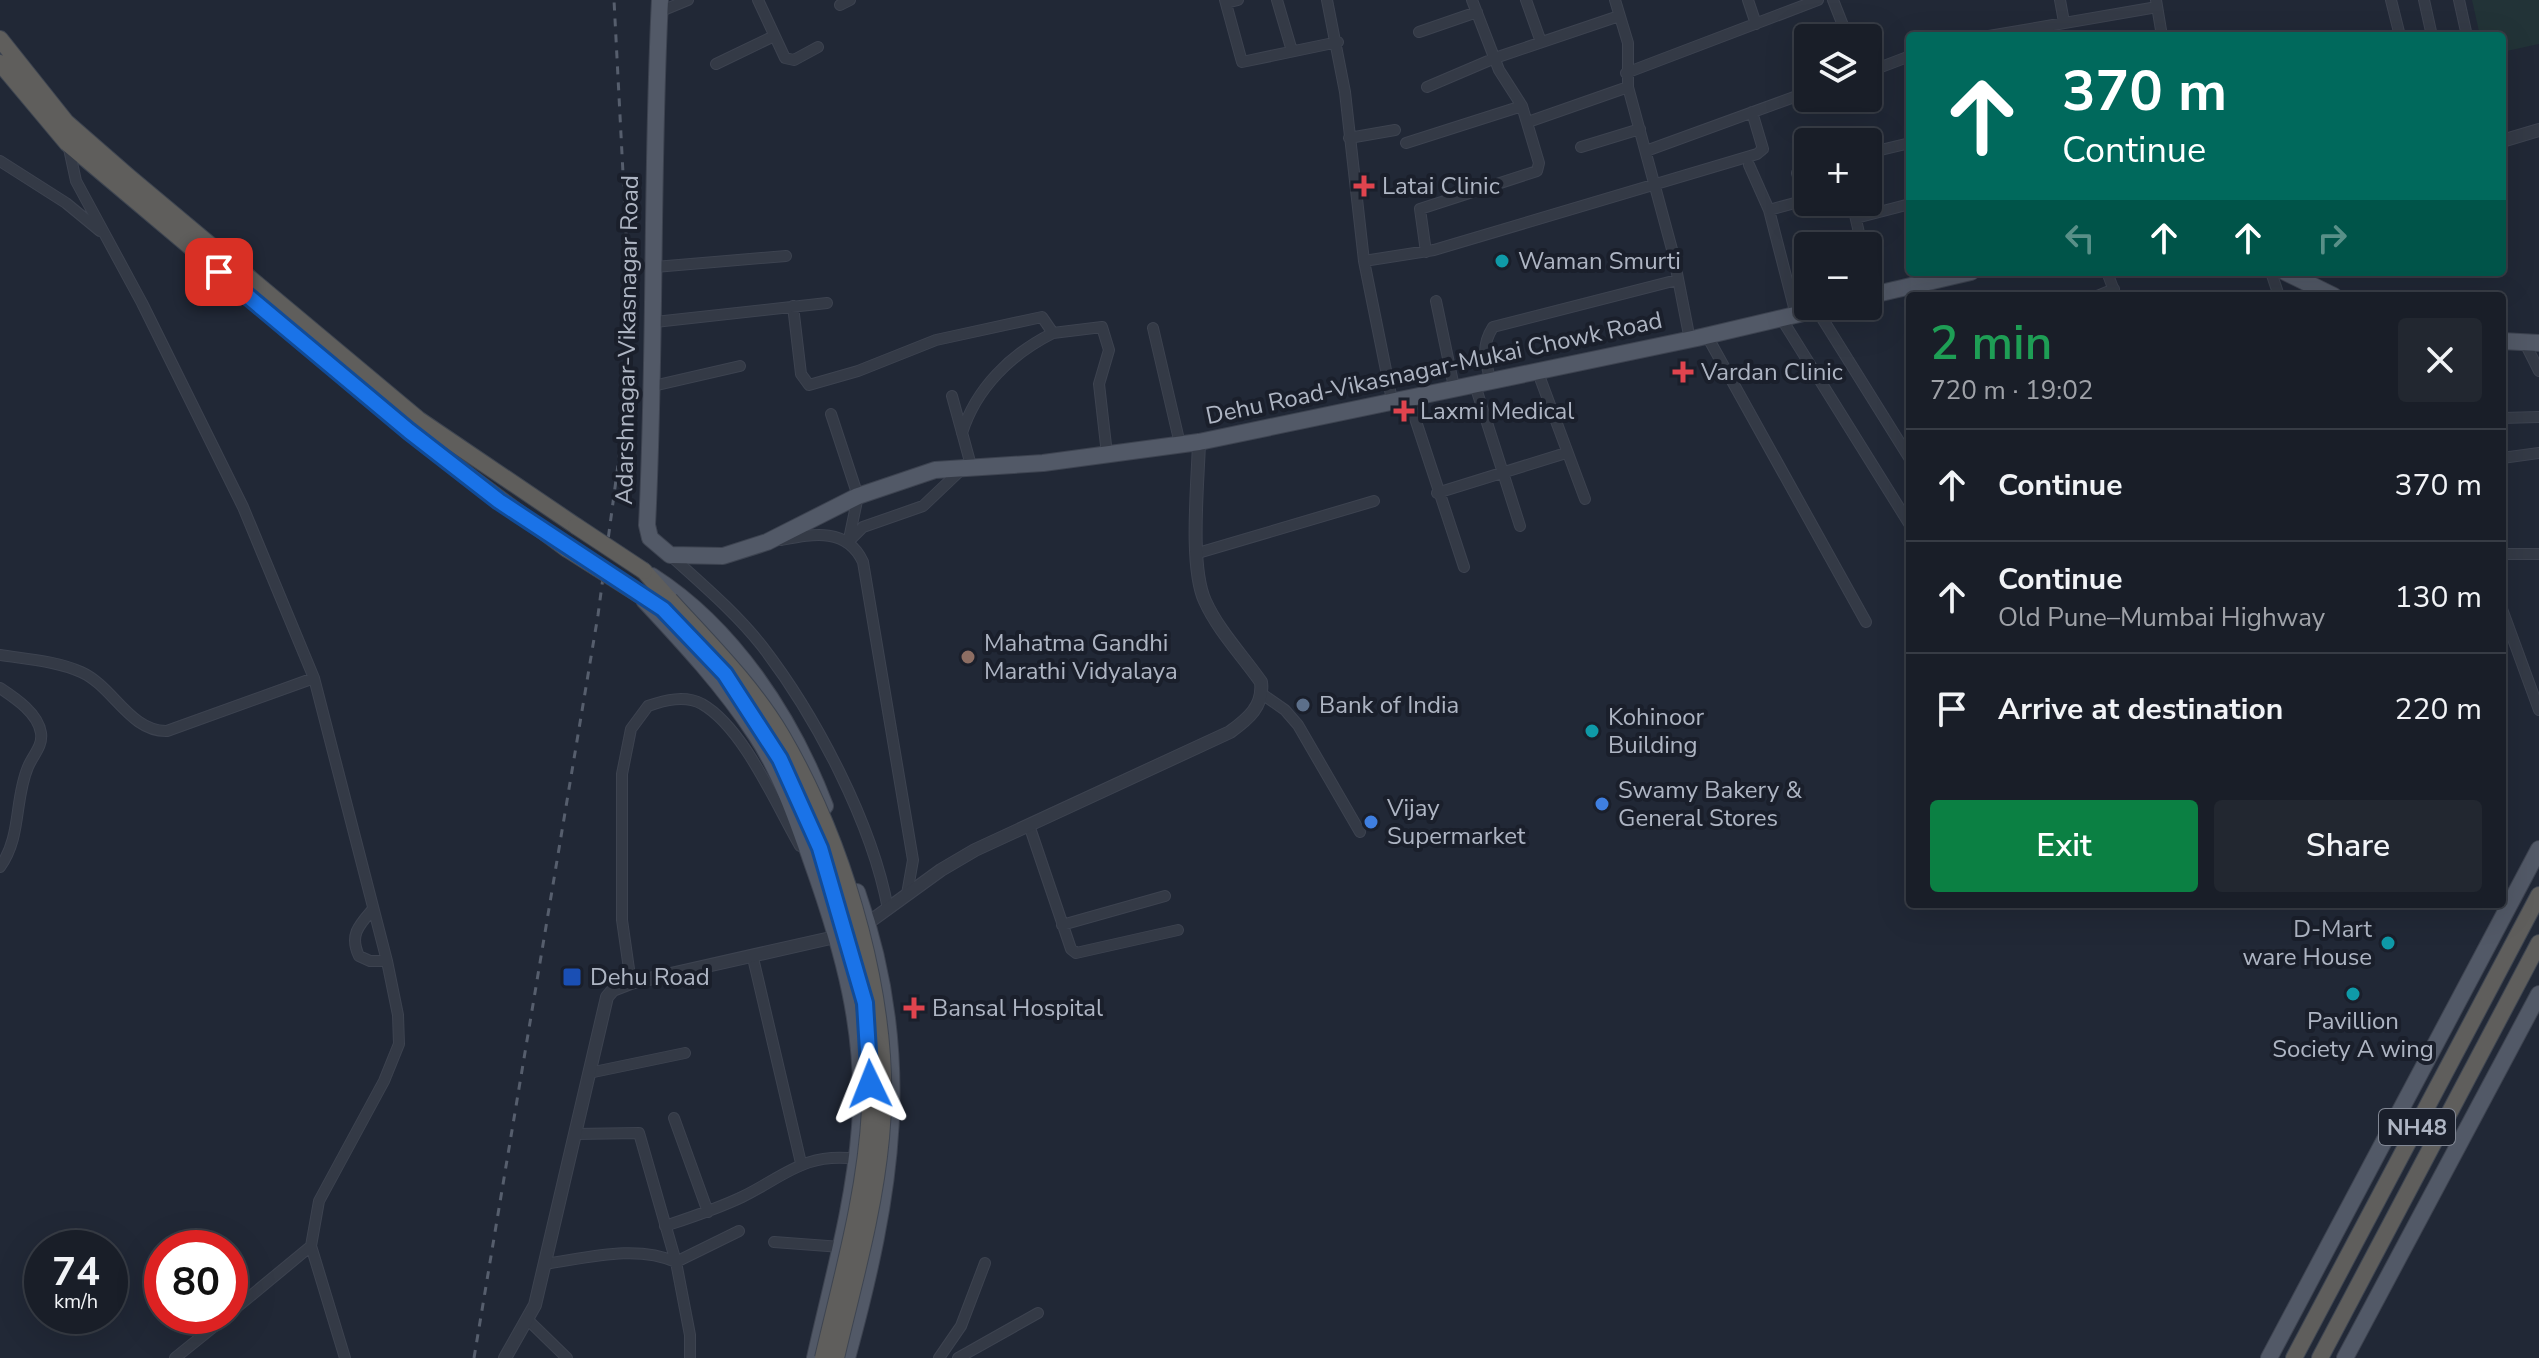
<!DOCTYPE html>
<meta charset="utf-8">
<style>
:root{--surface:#191e28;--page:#222730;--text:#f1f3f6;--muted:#9fa2a8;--line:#373c45;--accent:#0b8043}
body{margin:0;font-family:"Nunito Sans",sans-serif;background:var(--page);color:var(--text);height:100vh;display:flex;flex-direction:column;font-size:30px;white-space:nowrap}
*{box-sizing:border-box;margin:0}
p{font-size:26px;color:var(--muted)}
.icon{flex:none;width:44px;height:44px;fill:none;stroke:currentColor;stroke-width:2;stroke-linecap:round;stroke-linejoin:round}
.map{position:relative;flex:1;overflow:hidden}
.sheet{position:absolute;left:1906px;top:292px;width:600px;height:616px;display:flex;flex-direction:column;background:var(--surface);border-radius:8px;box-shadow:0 8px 32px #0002,0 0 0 2px var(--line)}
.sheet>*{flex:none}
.top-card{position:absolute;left:1906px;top:32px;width:600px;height:244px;border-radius:8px;box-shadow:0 8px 32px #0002,0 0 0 2px var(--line);background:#00695c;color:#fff;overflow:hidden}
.buttons{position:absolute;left:1794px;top:24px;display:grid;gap:16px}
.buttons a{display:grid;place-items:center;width:88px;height:88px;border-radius:8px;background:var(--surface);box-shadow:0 8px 32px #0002,0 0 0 2px var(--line);font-size:40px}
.speed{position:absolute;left:24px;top:1230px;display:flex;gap:16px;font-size:40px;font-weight:700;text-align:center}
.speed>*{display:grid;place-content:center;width:104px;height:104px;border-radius:50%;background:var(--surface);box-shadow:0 8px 32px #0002,0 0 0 2px var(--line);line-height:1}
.speed small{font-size:20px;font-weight:400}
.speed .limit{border:12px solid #d22;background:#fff;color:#111}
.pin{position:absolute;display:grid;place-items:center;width:68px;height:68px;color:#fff;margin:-34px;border-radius:16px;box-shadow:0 4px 12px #0006}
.me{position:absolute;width:88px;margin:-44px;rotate:358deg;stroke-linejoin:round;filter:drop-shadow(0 0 6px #0008)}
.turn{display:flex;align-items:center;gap:28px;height:168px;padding:0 24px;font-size:36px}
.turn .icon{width:104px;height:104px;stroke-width:2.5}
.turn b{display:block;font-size:56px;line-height:68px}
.lanes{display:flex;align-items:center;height:76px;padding:0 24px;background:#0003;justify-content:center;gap:40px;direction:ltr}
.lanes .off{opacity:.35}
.round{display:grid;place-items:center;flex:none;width:84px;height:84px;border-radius:8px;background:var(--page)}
.head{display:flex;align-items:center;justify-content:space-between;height:136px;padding:0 24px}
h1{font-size:48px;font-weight:600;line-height:60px;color:#1e9e55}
.button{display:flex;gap:16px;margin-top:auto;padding:16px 24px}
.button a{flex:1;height:92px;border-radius:8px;background:var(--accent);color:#fff;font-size:32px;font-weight:600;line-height:92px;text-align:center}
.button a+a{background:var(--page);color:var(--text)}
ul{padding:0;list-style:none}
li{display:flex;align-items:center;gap:24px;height:112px;padding:0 24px;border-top:2px solid var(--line)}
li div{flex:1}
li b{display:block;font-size:30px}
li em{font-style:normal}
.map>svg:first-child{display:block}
.green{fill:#223337}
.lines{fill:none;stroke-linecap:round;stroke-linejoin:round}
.minor-casing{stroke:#3d4350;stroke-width:12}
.tertiary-casing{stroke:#3d4350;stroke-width:14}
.primary-casing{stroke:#3d4350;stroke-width:18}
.trunk-casing{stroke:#3e4551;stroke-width:18}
.minor{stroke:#343a46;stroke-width:10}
.tertiary{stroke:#343a46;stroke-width:12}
.primary{stroke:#525967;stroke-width:16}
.trunk{stroke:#5f5e5c;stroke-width:16}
.rail{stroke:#565e6d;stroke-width:3;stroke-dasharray:8 8;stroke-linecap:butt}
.trunk-bridge-casing{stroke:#3e4551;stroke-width:18;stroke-linecap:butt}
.trunk-bridge{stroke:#5f5e5c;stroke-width:16}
.route-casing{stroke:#114b97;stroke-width:20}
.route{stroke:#1a73e8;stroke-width:14}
.health-dot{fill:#e0444e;stroke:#1a1f2b;stroke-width:3}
.culture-dot{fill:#0f9aa8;stroke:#1a1f2b;stroke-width:3}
.education-dot{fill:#8d6e63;stroke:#1a1f2b;stroke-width:3}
.service-dot{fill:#5c6f8a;stroke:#1a1f2b;stroke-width:3}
.shop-dot{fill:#3f7fe0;stroke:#1a1f2b;stroke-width:3}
.transit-dot{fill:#1a4fb4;stroke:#1a1f2b;stroke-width:3}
.labels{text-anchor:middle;stroke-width:8;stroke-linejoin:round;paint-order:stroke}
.shield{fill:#1a1f2b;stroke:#828895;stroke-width:2}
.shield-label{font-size:22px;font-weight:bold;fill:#aeb5c3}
.poi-label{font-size:24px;fill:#aeb5c3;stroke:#1a1f2b;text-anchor:start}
.street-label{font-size:24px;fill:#aeb5c3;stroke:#1a1f2b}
</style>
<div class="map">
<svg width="2539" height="1358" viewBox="0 0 2539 1358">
<rect width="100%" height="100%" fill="#212836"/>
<!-- green -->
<path class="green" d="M 2472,0 L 2539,0 L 2539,44 L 2502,52 L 2502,36 L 2480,36 Z"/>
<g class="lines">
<!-- minor casing -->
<g class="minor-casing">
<path id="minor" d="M 758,0 L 785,58 L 794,60 L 818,47
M 1225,0 L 1242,62 L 1338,42
M 1277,0 L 1292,51
M 1327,0 L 1345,92 L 1364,261 L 1392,400
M 1526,0 L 1541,42
M 1615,0 L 1628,43 L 1628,87 L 1673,253 L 1690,340
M 1748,0 L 1756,24
M 1833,0 L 1848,38
M 2060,0 L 2064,22
M 2156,0 L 2162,36
M 2391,0 L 2400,36
M 2424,0 L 2432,36
M 2459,0 L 2467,36
M 1226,3 L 1238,0
M 840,5 L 850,0
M 659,12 L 688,0
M 1419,32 L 1477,12
M 1989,36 L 2157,7
M 716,64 L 774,36
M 1868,72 L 1910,56
M 1626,73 L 1818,0
M 1427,87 L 1495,58 L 1619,16
M 1825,98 L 1827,106
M 1528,122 L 1628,87
M 1834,133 L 1837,142
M 1349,138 L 1395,130
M 1406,143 L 1522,106
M 68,144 L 76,181 L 142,303 L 243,507 L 314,678 L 387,961 L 398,1015 L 399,1044 L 384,1081 L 319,1201 L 311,1246 L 345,1358
M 1581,147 L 1640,129
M 1646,151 L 1808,92
M 1868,153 L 1910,143
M 0,161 L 66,203 L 100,231
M 1749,165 L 1769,210 L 1796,315
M 1852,202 L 1862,246
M 1769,210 L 1806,200 L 1797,173
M 1856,218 L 1910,204
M 1426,252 L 1420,209 L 1537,171 L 1539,163 L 1522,106 L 1499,70 L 1472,0
M 1364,261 L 1434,250 L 1757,154 L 1763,149 L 1752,112
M 655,267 L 786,256
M 2107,272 L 2116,296
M 2271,272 L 2279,296
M 1868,275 L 1872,295
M 2097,296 L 2114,289
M 1436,301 L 1454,387
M 793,306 L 801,374 L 809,385 L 858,371 L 936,340 L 1042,317 L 1053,333 L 1102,327 L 1109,350 L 1099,384 L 1107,454
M 1817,310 L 1910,459
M 1781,318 L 1910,525
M 655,322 L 827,303
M 1153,328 L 1180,444
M 1707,336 L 1866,622
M 2525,343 L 2539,371
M 1537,370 L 1585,499
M 1490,379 C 1485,359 1481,346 1493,327 L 1677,280
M 1474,382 L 1520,526
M 653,386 L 740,366
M 952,396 L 972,469
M 1408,397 L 1464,567
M 831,414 L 858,496 L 849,539
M 2502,418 L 2539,417
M 962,433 C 976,388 1011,354 1053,333
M 2502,458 L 2539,453
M 1437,493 L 1566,453
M 781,540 C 813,534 847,527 863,562 L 913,860 L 907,894
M 849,541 L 863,527 L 923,506 L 962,469
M 1198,553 L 1374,501
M 2502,554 L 2539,554
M 671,556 C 703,585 736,613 762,646 C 816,716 872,823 888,909
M 2502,609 L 2539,710
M 0,655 C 26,659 57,661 81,672 C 113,686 130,732 167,731 L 314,678
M 0,688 C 15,698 38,713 41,733 C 43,746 33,755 28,767 C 14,800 22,836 0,867
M 1262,694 L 1285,710 L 1298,725 L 1360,832
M 1029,825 L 1071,949 L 1076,953 L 1178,930
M 373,909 C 359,925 349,935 359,956 L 370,961 L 387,961
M 1062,925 L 1165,896
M 753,958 L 801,1163
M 631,983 L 622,920 L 622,774 L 631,729 L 648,706 C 665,700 685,695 702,704 C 744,728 776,805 800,846
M 589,1073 L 685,1053
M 674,1118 L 708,1212
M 575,1134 L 639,1133 L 676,1262 L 690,1335 L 690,1358
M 665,1226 C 692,1217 717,1209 742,1197 C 785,1176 804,1152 857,1159
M 774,1242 L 841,1247
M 545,1264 C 587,1258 636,1244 676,1262 L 739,1231
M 230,1313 L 311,1246
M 529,1321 L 567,1358
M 175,1358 L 227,1316
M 939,1358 L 961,1326 L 985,1263
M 958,1358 L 1038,1313"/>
</g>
<!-- tertiary casing -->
<g class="tertiary-casing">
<path id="tertiary" d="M 2502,141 L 2539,130
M 861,928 L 941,870 L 975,850 L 1230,732 C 1248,719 1264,706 1261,682 C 1242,655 1218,630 1205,601 C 1189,566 1198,482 1199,442
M 505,1358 L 535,1305 L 607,997 L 613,990 L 631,983 L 844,935"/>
</g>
<!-- primary casing -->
<g class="primary-casing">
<path id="primary" d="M 660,0 C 651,175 656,350 647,525 L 650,538 L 670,555 L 723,556 L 767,542 L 858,496 L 935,470 L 1043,463 L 1199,442 L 1697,338 L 1833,306
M 2285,272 L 2334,296
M 1868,296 L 1971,272
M 2502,341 L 2539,343
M 652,576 C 733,628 791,717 825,806
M 644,600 C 684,643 724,686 756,735 C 781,773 797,819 812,862 C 843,949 867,1033 860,1127 C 854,1206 832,1281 815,1358
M 847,1358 C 892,1193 915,1057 857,892
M 2269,1358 L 2539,849
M 2345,1358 L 2539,994"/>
</g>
<!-- trunk casing -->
<g class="trunk-casing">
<path id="trunk" d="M 0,39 L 66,122 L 129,177 L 418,419 L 576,526
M 0,63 L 67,143 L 409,431 L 567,549
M 644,571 L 670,600
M 638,594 L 663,609
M 2294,1358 L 2539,895
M 2320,1358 L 2539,943"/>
</g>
<!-- minor -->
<use href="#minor" class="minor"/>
<!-- tertiary -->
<use href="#tertiary" class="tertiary"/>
<!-- primary -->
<use href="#primary" class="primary"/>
<!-- trunk -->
<use href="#trunk" class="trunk"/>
<!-- rail -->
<path class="rail" d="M 474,1358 L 598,615 L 622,435 L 628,372 L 626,231 L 614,0"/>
<!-- trunk-bridge casing -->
<g class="trunk-bridge-casing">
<path id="trunk-bridge" d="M 576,526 L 644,571
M 567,549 L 638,594
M 670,600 C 709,643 752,685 782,736 C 847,848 894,1009 881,1138 C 874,1213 853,1285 836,1358
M 663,609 L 683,630
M 735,689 C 818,802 876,968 870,1109 C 866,1193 842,1276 823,1358"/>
</g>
<!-- trunk-bridge -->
<use href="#trunk-bridge" class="trunk-bridge"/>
</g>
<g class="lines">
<!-- route casing -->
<g class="route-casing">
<path id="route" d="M 219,272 L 409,431 L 499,501 L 663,609 L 725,674 L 780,759 L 820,848 L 865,1003 L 870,1084"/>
</g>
<!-- route -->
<use href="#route" class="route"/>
</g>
<!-- markers -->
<g class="health-dot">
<path d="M1360 174h8v8h8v8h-8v8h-8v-8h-8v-8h8z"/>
<path d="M1679 360h8v8h8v8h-8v8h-8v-8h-8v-8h8z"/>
<path d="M1400 399h8v8h8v8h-8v8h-8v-8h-8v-8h8z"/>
<path d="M910 996h8v8h8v8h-8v8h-8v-8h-8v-8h8z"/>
</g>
<g class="culture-dot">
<circle cx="1502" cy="261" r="8"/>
<circle cx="1592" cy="731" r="8"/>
<circle cx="2388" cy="943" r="8"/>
<circle cx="2353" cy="994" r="8"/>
</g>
<circle class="education-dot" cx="968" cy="657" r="8"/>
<circle class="service-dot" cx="1303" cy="705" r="8"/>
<g class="shop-dot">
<circle cx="1602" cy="804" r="8"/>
<circle cx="1371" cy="822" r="8"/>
</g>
<rect class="transit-dot" x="562" y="967" width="20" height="20" rx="4"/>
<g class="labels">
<!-- shield labels -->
<rect class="shield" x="2379" y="1109" width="76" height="36" rx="6"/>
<g class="shield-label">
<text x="2417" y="1135">NH48</text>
</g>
<!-- poi labels -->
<g class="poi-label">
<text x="1382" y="194">Latai Clinic</text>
<text x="1518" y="269">Waman Smurti</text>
<text x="1701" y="380">Vardan Clinic</text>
<text x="1420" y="419">Laxmi Medical</text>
<text x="984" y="651">Mahatma Gandhi<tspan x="984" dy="28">Marathi Vidyalaya</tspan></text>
<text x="1319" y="713">Bank of India</text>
<text x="1608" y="725">Kohinoor<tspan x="1608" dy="28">Building</tspan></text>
<text x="1618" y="798">Swamy Bakery &amp;<tspan x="1618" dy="28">General Stores</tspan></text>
<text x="1387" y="816">Vijay<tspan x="1387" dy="28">Supermarket</tspan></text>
<text x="2372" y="937" text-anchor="end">D-Mart<tspan x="2372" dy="28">ware House</tspan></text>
<text x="590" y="985">Dehu Road</text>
<text x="932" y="1016">Bansal Hospital</text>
<text x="2353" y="1029" text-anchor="middle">Pavillion<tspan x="2353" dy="28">Society A wing</tspan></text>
</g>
<!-- street labels -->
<g class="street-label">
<text transform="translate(627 340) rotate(-89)" y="8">Adarshnagar-Vikasnagar Road</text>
<text transform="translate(1434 368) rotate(-12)" y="8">Dehu Road-Vikasnagar-Mukai Chowk Road</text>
</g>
</g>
</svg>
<div class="buttons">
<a><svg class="icon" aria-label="layers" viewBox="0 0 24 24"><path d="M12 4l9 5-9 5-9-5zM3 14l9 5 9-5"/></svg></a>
<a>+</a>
<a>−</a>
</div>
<div class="speed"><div>74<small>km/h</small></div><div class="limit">80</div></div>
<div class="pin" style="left:219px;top:272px;background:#d93025"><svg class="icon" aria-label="arrive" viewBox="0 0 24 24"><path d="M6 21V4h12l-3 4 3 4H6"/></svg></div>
<svg class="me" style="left:870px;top:1084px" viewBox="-20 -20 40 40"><path d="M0-17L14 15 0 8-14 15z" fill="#1a73e8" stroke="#fff" stroke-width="4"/></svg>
<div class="top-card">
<div class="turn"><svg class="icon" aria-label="ahead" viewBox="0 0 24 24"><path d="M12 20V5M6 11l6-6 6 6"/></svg><div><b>370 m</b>Continue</div></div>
<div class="lanes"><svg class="icon off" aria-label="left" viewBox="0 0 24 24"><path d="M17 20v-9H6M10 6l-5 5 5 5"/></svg><svg class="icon" aria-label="ahead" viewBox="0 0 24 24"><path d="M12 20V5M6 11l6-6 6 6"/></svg><svg class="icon" aria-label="ahead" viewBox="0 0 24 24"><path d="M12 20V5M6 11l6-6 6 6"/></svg><svg class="icon off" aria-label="right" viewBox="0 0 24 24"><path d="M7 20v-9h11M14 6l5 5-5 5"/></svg></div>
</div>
<section class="sheet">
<div class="head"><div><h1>2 min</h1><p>720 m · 19:02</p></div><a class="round"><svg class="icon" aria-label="close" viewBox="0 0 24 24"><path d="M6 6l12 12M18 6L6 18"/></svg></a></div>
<ul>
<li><svg class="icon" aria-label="ahead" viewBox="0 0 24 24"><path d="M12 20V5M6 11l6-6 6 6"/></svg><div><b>Continue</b></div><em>370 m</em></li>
<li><svg class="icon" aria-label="ahead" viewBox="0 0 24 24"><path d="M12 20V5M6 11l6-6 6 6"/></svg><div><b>Continue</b><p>Old Pune–Mumbai Highway</p></div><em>130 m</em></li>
<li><svg class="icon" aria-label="arrive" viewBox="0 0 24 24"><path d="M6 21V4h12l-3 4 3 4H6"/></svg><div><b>Arrive at destination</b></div><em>220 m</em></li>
</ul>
<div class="button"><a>Exit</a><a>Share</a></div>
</section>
</div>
